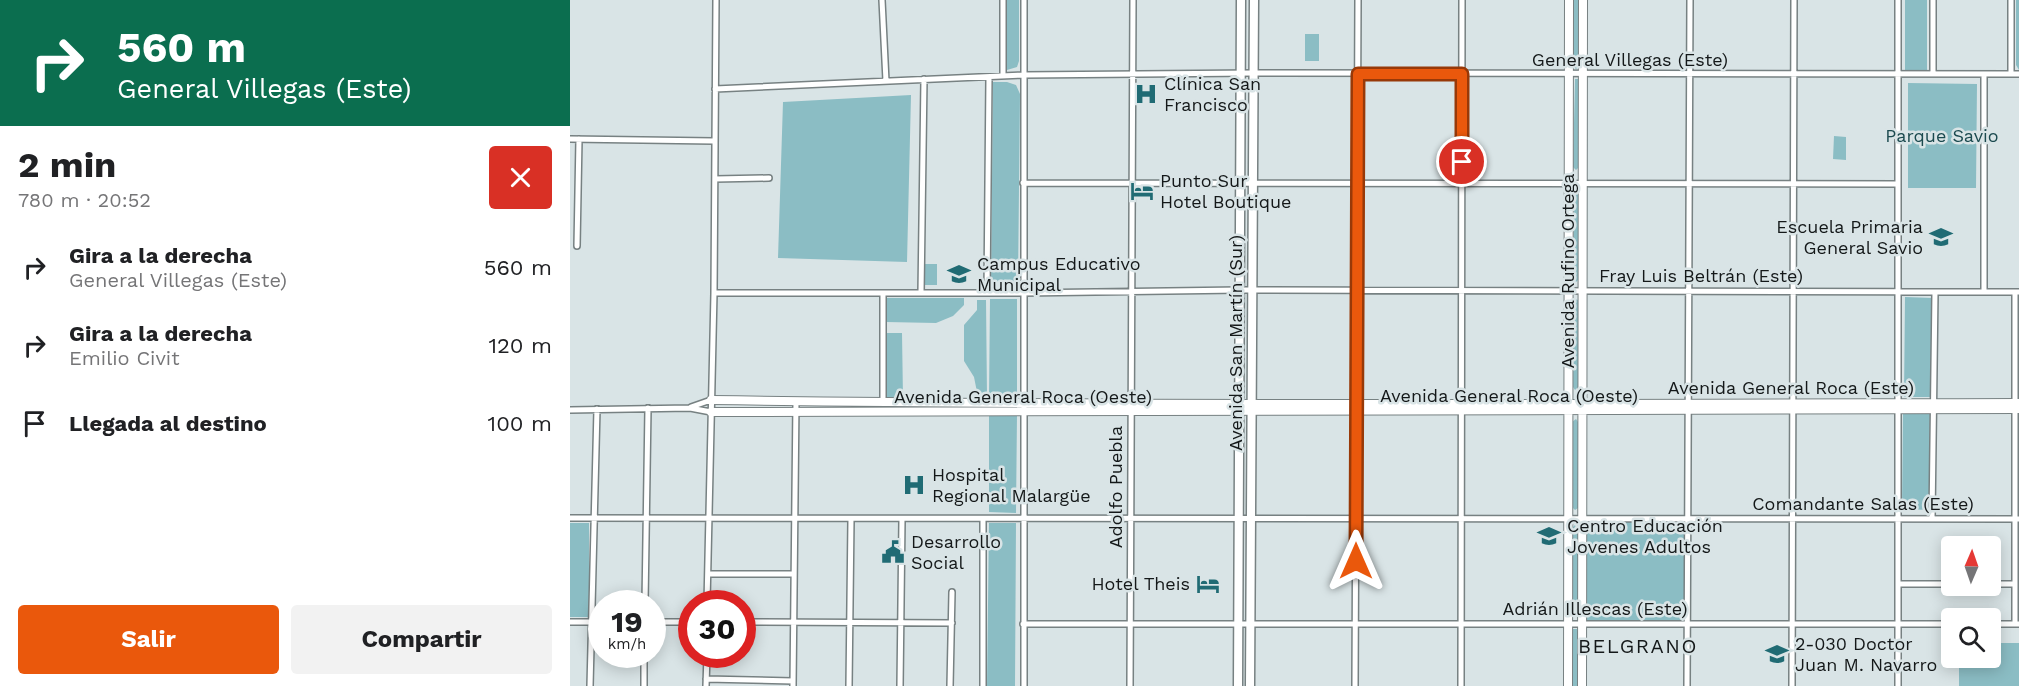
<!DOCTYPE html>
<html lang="es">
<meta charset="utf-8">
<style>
:root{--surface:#fff;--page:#f2f2f2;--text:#202124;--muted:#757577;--accent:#ea580c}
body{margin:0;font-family:"Work Sans",sans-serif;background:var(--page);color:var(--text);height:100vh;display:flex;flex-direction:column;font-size:22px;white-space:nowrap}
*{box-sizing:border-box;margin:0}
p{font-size:20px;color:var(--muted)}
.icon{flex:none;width:33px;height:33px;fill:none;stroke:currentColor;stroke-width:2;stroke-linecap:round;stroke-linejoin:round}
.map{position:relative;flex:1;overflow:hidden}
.drawer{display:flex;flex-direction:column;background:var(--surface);width:570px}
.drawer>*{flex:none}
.banner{background:#0b6e4f;color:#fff;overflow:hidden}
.needle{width:39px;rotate:2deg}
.buttons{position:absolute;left:1371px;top:536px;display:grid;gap:12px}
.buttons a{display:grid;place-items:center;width:60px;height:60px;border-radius:6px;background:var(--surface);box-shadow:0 3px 15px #0003;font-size:30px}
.speed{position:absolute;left:18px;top:590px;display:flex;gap:12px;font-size:30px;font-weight:700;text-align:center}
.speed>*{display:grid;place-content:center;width:78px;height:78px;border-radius:50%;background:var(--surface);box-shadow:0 3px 15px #0003;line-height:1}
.speed small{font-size:15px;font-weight:400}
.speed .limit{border:9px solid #d22;background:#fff;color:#111}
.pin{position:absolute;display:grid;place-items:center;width:51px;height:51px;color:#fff;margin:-26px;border:3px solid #fff;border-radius:50%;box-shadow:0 2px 6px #0007}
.me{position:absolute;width:66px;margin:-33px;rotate:0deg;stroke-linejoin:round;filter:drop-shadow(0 0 4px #0008)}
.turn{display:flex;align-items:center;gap:21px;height:126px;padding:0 18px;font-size:27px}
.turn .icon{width:78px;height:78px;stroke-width:2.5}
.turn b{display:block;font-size:42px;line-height:51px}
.round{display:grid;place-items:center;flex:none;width:63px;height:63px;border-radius:6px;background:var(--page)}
.headline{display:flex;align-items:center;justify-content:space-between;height:102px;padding:0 18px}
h1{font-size:36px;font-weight:700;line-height:45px}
.action{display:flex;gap:12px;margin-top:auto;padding:12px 18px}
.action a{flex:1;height:69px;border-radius:6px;background:var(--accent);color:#fff;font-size:24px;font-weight:700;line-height:69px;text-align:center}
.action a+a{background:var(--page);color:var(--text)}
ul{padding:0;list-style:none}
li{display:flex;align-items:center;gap:18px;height:78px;padding:0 18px}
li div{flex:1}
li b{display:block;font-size:22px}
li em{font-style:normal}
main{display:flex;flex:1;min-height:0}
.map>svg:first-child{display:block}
.green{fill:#8bbdc4}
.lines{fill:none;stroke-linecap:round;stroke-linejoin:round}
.minor-casing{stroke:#778182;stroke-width:8}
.secondary-casing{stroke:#778182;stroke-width:10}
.trunk-casing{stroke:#778182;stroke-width:11}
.minor{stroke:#fff;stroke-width:5}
.secondary{stroke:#fff;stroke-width:8}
.trunk{stroke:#fff;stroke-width:8}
.route-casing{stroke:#983908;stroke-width:15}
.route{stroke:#ea580c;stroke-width:10}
.labels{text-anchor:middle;stroke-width:5;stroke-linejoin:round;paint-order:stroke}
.street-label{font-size:18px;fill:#141819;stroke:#d9e4e6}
.poi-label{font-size:18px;fill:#141819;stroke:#d9e4e6;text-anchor:start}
.park-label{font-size:18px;fill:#1b4a4f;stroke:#d9e4e6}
.neighbourhood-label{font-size:20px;letter-spacing:1.5px;fill:#141819;stroke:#d9e4e6}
</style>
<main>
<section class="drawer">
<div class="banner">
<div class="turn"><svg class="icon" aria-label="right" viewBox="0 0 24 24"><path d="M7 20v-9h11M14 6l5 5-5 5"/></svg><div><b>560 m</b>General Villegas (Este)</div></div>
</div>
<div class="headline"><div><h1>2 min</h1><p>780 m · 20:52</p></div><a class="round" style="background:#d93025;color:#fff"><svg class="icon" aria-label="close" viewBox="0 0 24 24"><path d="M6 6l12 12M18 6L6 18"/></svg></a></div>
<ul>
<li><svg class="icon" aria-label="right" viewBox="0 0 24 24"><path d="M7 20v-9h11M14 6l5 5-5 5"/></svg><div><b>Gira a la derecha</b><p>General Villegas (Este)</p></div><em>560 m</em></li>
<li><svg class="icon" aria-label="right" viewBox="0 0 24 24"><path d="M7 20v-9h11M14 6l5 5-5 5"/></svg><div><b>Gira a la derecha</b><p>Emilio Civit</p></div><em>120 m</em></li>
<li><svg class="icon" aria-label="arrive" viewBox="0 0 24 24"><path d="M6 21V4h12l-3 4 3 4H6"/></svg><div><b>Llegada al destino</b></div><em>100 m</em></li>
</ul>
<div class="action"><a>Salir</a><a>Compartir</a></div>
</section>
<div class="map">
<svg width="1449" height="686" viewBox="0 0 1449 686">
<rect width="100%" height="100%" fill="#d9e4e6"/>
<!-- green -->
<path class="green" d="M 437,0 L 449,0 L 449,61 L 447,67 L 437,70 Z
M 1003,0 L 1009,0 L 1009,66 L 1006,69 L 1003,66 Z
M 1335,0 L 1357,0 L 1357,70 L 1335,70 Z
M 1446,0 L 1449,0 L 1449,70 L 1446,65 Z
M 735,34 L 749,34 L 749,61 L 735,61 Z
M 1005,79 L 1009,79 L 1009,167 L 1006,170 L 1003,167 Z
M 423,82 L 437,82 L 446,85 L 450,94 L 448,282 L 421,282 Z
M 1338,83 L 1407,84 L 1406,188 L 1338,188 Z
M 341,95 L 337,262 L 208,258 L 213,102 Z
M 1264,136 L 1276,137 L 1276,160 L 1263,159 Z
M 1004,192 L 1008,193 L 1009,195 L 1008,280 L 1005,283 L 1003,280 Z
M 354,264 L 367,264 L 367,285 L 354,285 Z
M 1335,297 L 1362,298 L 1361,397 L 1334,397 Z
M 317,298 L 394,298 L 394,305 L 383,316 L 366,323 L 316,322 Z
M 420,299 L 447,299 L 447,399 L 419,399 Z
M 1004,299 L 1008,300 L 1009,302 L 1008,387 L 1005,390 L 1003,387 Z
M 407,300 L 416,300 L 417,397 L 408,397 L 404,377 L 394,361 L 394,325 L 407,310 Z
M 317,333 L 332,333 L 333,399 L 317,399 Z
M 1333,410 L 1360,410 L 1359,510 L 1332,509 Z
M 419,414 L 447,414 L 446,513 L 419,512 Z
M 1006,419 L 1008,422 L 1008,508 L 1005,510 L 1002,507 L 1002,422 Z
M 1117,519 L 1117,624 L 1013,624 L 1013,520 Z
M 0,523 L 19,523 L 19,617 L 0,617 Z
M 419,523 L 446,523 L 445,686 L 417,686 Z
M 1005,525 L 1008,528 L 1008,614 L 1005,616 L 1002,613 L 1002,528 Z
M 1003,629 L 1007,629 L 1008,632 L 1008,686 L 1002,686 Z
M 1421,643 L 1449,643 L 1449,686 L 1389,686 L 1389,657 L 1420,657 Z"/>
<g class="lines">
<!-- minor casing -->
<g class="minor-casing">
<path id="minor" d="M 312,0 L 316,81
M 1363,0 L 1363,74
M 1441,0 L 1441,74
M 1414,74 L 1414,292
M 433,76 L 433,0
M 145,89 L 454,75 L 684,73 L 1449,74
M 0,139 L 144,141
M 145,179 L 199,178
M 453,183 L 1328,184
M 7,246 L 9,139
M 144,293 L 453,293 L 670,290 L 1449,292
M 313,293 L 313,403
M 351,293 L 354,79
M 417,293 L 419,77
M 121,407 L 141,400
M 0,410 L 120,408 L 141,412
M 0,518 L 1449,519
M 1362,519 L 1365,292
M 138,574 L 224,574
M 1328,584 L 1382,584
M 1420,584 L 1445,584
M 75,603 L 78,408
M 137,603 L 144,293 L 146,0
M 0,622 L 32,622
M 82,622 L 122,622
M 172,622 L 382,623
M 453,624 L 1382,624
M 1420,624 L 1449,624
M 1445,624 L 1445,292
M 136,679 L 223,681
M 20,686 L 27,409
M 74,686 L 74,654
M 136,686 L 137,654
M 223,686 L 226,401
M 279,686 L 281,519
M 330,686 L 332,519
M 380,686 L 382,592
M 413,686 L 413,519
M 454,686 L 454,0
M 560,686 L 563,0
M 785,686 L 788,0
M 891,686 L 892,0
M 1117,686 L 1120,0
M 1222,686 L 1224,0
M 1328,686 L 1328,0"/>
</g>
<!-- secondary casing -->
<g class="secondary-casing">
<path id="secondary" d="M 141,400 C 577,406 1013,404 1449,403
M 141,412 L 1449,409
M 998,686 L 999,0
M 1012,686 L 1013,0"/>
</g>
<!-- trunk casing -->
<g class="trunk-casing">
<path id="trunk" d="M 668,686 L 671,0
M 680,686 L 684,0"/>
</g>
<!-- minor -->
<use href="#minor" class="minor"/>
<!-- secondary -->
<use href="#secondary" class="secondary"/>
<!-- trunk -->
<use href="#trunk" class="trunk"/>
</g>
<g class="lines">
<!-- route casing -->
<g class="route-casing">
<path id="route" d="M 786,561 L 788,74 L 892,74 L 892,162"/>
</g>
<!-- route -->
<use href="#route" class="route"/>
</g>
<!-- icons -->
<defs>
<g id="hospital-bare" transform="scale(1.8)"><path d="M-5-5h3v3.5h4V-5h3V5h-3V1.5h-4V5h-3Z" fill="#206b74" stroke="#d9e4e6" stroke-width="2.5" paint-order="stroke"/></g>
<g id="hotel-bare" transform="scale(1.8)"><path d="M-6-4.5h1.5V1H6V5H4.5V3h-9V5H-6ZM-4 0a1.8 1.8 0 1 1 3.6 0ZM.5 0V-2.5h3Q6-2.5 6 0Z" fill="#206b74" stroke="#d9e4e6" stroke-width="2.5" paint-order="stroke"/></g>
<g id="school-bare" transform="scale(1.8)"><path d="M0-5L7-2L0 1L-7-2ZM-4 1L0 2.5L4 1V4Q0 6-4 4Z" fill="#206b74" stroke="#d9e4e6" stroke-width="2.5" paint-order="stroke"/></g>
<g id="university-bare" transform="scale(1.8)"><path d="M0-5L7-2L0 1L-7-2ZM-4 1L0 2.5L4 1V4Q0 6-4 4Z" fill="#206b74" stroke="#d9e4e6" stroke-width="2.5" paint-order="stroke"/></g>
<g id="civic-bare" transform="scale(1.8)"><path d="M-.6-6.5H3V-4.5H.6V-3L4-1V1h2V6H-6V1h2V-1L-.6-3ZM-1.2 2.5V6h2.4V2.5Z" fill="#206b74" stroke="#d9e4e6" stroke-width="2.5" paint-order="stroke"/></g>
</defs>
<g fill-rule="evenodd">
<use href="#hospital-bare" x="576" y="94"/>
<use href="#hotel-bare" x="572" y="191"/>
<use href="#school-bare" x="1371" y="237"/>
<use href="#university-bare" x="389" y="274"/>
<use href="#hospital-bare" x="344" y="485"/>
<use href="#university-bare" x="979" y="536"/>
<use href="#civic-bare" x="323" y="552"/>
<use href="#hotel-bare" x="638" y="584"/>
<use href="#school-bare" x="1207" y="654"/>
</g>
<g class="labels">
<!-- street labels -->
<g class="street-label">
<text x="1060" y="66">General Villegas (Este)</text>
<text transform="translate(998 271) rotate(-90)" y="6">Avenida Rufino Ortega</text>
<text x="1131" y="282">Fray Luis Beltrán (Este)</text>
<text transform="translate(666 343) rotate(-90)" y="6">Avenida San Martín (Sur)</text>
<text x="1221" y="394">Avenida General Roca (Este)</text>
<text x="939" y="402">Avenida General Roca (Oeste)</text>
<text x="453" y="403">Avenida General Roca (Oeste)</text>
<text transform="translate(546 487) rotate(-90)" y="6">Adolfo Puebla</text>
<text x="1293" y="510">Comandante Salas (Este)</text>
<text x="1025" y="615">Adrián Illescas (Este)</text>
</g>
<!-- poi labels -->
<g class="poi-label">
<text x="594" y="90">Clínica San<tspan x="594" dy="21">Francisco</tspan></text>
<text x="590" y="187">Punto Sur<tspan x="590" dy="21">Hotel Boutique</tspan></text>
<text x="1353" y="233" text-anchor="end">Escuela Primaria<tspan x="1353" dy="21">General Savio</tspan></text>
<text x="407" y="270">Campus Educativo<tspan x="407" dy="21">Municipal</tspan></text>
<text x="362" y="481">Hospital<tspan x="362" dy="21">Regional Malargüe</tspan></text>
<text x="997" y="532">Centro Educación<tspan x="997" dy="21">Jovenes Adultos</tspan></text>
<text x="341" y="548">Desarrollo<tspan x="341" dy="21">Social</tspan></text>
<text x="620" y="590" text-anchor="end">Hotel Theis</text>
<text x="1225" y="650">2-030 Doctor<tspan x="1225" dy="21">Juan M. Navarro</tspan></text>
</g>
<!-- park labels -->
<g class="park-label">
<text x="1372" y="142">Parque Savio</text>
</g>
<!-- neighbourhood labels -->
<g class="neighbourhood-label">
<text x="1068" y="653">BELGRANO</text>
</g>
</g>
</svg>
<div class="buttons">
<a><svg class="needle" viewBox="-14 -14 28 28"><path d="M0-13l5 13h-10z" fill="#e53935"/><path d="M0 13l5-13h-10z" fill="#757577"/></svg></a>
<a><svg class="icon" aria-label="search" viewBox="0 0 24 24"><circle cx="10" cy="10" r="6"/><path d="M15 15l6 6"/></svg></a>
</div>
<div class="speed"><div>19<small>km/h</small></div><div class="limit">30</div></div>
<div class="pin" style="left:892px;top:162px;background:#d93025"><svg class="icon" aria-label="arrive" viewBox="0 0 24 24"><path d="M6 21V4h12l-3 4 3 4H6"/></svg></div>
<svg class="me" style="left:786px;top:561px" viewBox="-20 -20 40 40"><path d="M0-17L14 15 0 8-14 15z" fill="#ea580c" stroke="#fff" stroke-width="4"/></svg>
</div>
</main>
